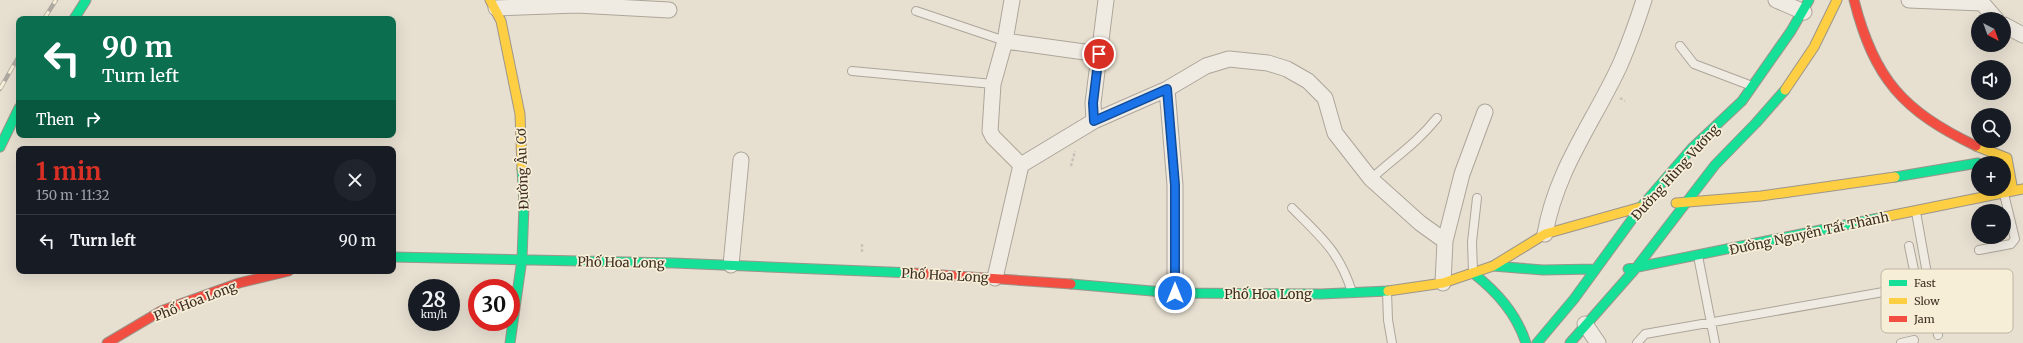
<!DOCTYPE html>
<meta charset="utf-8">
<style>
:root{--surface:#171b24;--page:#20242c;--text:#f1f3f6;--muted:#9ea1a6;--line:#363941;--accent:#d93025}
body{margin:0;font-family:Merriweather,serif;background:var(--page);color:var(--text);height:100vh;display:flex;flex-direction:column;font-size:15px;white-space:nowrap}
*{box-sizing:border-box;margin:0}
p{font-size:13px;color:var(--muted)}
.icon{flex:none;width:22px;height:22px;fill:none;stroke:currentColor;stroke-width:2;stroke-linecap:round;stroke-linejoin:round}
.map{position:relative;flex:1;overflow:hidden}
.side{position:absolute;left:16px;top:146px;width:380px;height:128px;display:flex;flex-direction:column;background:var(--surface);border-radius:8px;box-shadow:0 4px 16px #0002}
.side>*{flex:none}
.guide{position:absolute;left:16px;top:16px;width:380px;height:122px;border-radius:8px;box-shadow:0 4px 16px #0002;background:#0b6e4f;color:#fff;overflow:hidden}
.needle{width:26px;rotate:139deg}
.tools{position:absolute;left:1971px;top:12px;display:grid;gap:8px}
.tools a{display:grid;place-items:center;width:40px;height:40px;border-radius:50%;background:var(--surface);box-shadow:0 4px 16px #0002;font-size:20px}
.speed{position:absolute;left:408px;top:279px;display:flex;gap:8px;font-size:20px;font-weight:700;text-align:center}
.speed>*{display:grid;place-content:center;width:52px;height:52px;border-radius:50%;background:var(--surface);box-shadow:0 4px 16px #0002;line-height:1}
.speed small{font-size:10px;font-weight:400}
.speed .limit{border:6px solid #d22;background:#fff;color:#111}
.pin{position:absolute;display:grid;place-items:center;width:34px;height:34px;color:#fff;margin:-17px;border:2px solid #fff;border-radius:50%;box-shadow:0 1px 4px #0007}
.me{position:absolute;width:44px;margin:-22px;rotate:0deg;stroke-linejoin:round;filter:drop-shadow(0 0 3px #0008)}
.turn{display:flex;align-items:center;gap:14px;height:84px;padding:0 20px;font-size:18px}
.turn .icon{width:52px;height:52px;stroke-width:2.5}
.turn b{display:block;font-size:28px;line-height:34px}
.then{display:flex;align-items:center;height:38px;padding:0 20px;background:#0003;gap:8px;font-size:15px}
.round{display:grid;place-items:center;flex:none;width:42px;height:42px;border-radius:21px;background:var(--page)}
.overview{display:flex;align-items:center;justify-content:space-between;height:68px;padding:0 20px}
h1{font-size:24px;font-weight:700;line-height:30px;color:var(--accent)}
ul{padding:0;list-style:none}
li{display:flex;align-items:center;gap:12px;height:52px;padding:0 20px;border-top:1px solid var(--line)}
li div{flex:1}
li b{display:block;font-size:15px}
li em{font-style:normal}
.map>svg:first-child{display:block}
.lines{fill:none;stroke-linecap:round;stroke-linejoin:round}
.lane-casing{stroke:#ada599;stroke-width:10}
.street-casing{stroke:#ada599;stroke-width:17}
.fast-casing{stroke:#9c958a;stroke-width:11}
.slow-casing{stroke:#9c958a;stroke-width:11}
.jam-casing{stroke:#9c958a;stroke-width:11}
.path{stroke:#c8c2b9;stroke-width:2.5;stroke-dasharray:3 2;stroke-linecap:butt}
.lane{stroke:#efebe3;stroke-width:8}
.street{stroke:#efebe3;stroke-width:15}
.fast{stroke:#16e098;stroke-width:9}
.slow{stroke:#ffcf43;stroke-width:9}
.jam{stroke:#f24e42;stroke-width:9}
.rail-casing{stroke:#afaaa2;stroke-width:4.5}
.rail{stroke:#f7eed8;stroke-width:3;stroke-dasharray:9;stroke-linecap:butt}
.route-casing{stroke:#114b97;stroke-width:10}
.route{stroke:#1a73e8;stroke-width:7}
.labels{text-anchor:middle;stroke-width:3.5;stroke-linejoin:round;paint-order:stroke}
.street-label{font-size:13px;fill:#3d2e20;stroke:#f7eed8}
.key{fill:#f7eed8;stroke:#bfb4a1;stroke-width:1}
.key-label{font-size:11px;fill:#3d2e20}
</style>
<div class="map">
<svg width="2023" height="343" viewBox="0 0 2023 343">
<rect width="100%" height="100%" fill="#e7e0d1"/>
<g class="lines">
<!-- lane casing -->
<g class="lane-casing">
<path id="lane" d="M 916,11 L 1005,41
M 1680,46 L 1694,64 L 1752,86
M 852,71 L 993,84
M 1371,179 C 1395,157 1416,144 1437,118
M 1292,208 C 1321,237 1339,251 1352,292
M 1916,212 L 1938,335
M 1979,250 L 2011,244 L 2015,239 L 2004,194
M 1698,256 L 1715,343
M 1473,272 L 1472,242 L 1477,198
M 1387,292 L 1388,320 L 1392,343
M 1637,343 L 1645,334 L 1906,288 L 1915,275 L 1909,246
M 1901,343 L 1914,340"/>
</g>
<!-- street casing -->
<g class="street-casing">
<path id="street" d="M 1012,0 L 1005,41 L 993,84 L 990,131 L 993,137 L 1021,165
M 1776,0 L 1804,12
M 1909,0 L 1982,3 L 1996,19
M 496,8 L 577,5 L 669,10
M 2004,25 L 2023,35
M 1005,41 L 1099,54
M 1167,89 L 1175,185 L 1175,293
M 1094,121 L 1093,103 L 1106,0
M 1545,234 C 1556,170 1593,123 1620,65 C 1629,44 1637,22 1644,0
M 1445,241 L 1462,174 L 1485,112
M 731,265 L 741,160
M 995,278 L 1021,165 L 1094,121 L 1167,89 L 1206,66 L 1229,59 L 1268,63 L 1287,69 L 1308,81 L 1325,98 L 1335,133 L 1371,179 L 1420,223 L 1445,241 L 1443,283
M 1585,324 L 1598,343"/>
</g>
<!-- fast casing -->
<g class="fast-casing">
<path id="fast" d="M 74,19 L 86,0
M 0,147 L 19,108
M 1895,177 L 1978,163
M 393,257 L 674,263 L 913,273
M 1493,266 L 1543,270 L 1595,269
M 1628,269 L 1884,217
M 1473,273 C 1497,292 1516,313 1526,343
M 1071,284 L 1175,293 L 1321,294 L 1388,291
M 510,343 L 522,259 L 524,205 L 522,169
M 1537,343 L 1574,299 L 1641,207 L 1692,148 L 1742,101 L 1791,31 L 1809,0
M 1570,343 L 1636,268 L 1715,165 L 1756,123 L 1785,90"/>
</g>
<!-- slow casing -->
<g class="slow-casing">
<path id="slow" d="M 490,0 L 501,21 L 520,114 L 522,169
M 1785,90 L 1814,47 L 1837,0
M 1976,146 L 2007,158 L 2013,191
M 1676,203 L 1761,196 L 1895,177
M 1884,217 L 2023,189
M 1388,291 L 1443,283 L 1493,266 L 1545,234 L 1641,207"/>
</g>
<!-- jam casing -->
<g class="jam-casing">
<path id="jam" d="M 1854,0 C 1874,79 1903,111 1976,146
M 913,273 L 1071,284
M 107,343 L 161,311 L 239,283 L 289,271"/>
</g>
<!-- path -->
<path class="path" d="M 1620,98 L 1625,101
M 1071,166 L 1075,151
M 862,244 L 862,252"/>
<!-- lane -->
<use href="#lane" class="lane"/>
<!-- street -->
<use href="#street" class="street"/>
<!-- fast -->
<use href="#fast" class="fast"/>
<!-- slow -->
<use href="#slow" class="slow"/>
<!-- jam -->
<use href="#jam" class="jam"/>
<!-- rail casing -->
<g class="rail-casing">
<path id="rail" d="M 44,19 L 56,0
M 0,89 L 19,56"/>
</g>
<!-- rail -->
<use href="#rail" class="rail"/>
</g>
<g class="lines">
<!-- route casing -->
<g class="route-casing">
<path id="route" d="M 1099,54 L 1093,103 L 1094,121 L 1167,89 L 1175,185 L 1175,293"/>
</g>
<!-- route -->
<use href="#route" class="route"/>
</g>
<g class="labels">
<!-- street labels -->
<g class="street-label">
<text transform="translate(522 169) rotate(-92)" y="5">Đường Âu Cơ</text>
<text transform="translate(1675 172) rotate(-48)" y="5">Đường Hùng Vương</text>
<text transform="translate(1809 233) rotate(-12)" y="5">Đường Nguyễn Tất Thành</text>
<text transform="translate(621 262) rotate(1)" y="5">Phố Hoa Long</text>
<text transform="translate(945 275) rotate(3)" y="5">Phố Hoa Long</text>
<text x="1268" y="299">Phố Hoa Long</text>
<text transform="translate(195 301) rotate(-21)" y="5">Phố Hoa Long</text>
</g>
</g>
<!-- legend -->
<rect x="1881" y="269" width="132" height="64" rx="6" class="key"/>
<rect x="1889" y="280" width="18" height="6" fill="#16e098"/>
<rect x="1889" y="298" width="18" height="6" fill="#ffcf43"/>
<rect x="1889" y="316" width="18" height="6" fill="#f24e42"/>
<g class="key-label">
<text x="1914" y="287">Fast</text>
<text x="1914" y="305">Slow</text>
<text x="1914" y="323">Jam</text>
</g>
</svg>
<div class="tools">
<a><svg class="needle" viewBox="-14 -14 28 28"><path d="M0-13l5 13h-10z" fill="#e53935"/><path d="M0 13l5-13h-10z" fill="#9ea1a6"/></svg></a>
<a><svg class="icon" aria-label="sound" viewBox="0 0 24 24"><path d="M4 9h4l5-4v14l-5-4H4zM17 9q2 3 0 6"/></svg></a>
<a><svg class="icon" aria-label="search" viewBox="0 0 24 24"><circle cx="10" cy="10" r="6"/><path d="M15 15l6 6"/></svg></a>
<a>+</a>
<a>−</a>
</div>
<div class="speed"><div>28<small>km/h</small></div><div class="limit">30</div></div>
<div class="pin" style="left:1099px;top:54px;background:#d93025"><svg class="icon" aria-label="arrive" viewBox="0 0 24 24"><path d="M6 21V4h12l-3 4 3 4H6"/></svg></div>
<svg class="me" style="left:1175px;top:293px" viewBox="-20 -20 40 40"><circle r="17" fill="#1a73e8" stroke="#fff" stroke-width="3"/><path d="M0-11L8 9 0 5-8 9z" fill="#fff"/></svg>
<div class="guide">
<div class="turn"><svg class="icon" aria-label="left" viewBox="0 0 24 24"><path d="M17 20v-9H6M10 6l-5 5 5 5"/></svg><div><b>90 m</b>Turn left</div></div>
<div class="then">Then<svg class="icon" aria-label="right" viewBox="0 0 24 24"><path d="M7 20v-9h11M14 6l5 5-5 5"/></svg></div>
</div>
<section class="side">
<div class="overview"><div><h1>1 min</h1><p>150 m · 11:32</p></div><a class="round"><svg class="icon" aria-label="close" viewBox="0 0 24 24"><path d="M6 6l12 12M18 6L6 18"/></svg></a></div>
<ul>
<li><svg class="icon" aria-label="left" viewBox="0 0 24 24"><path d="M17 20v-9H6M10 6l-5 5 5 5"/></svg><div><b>Turn left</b></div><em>90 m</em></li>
</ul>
</section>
</div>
